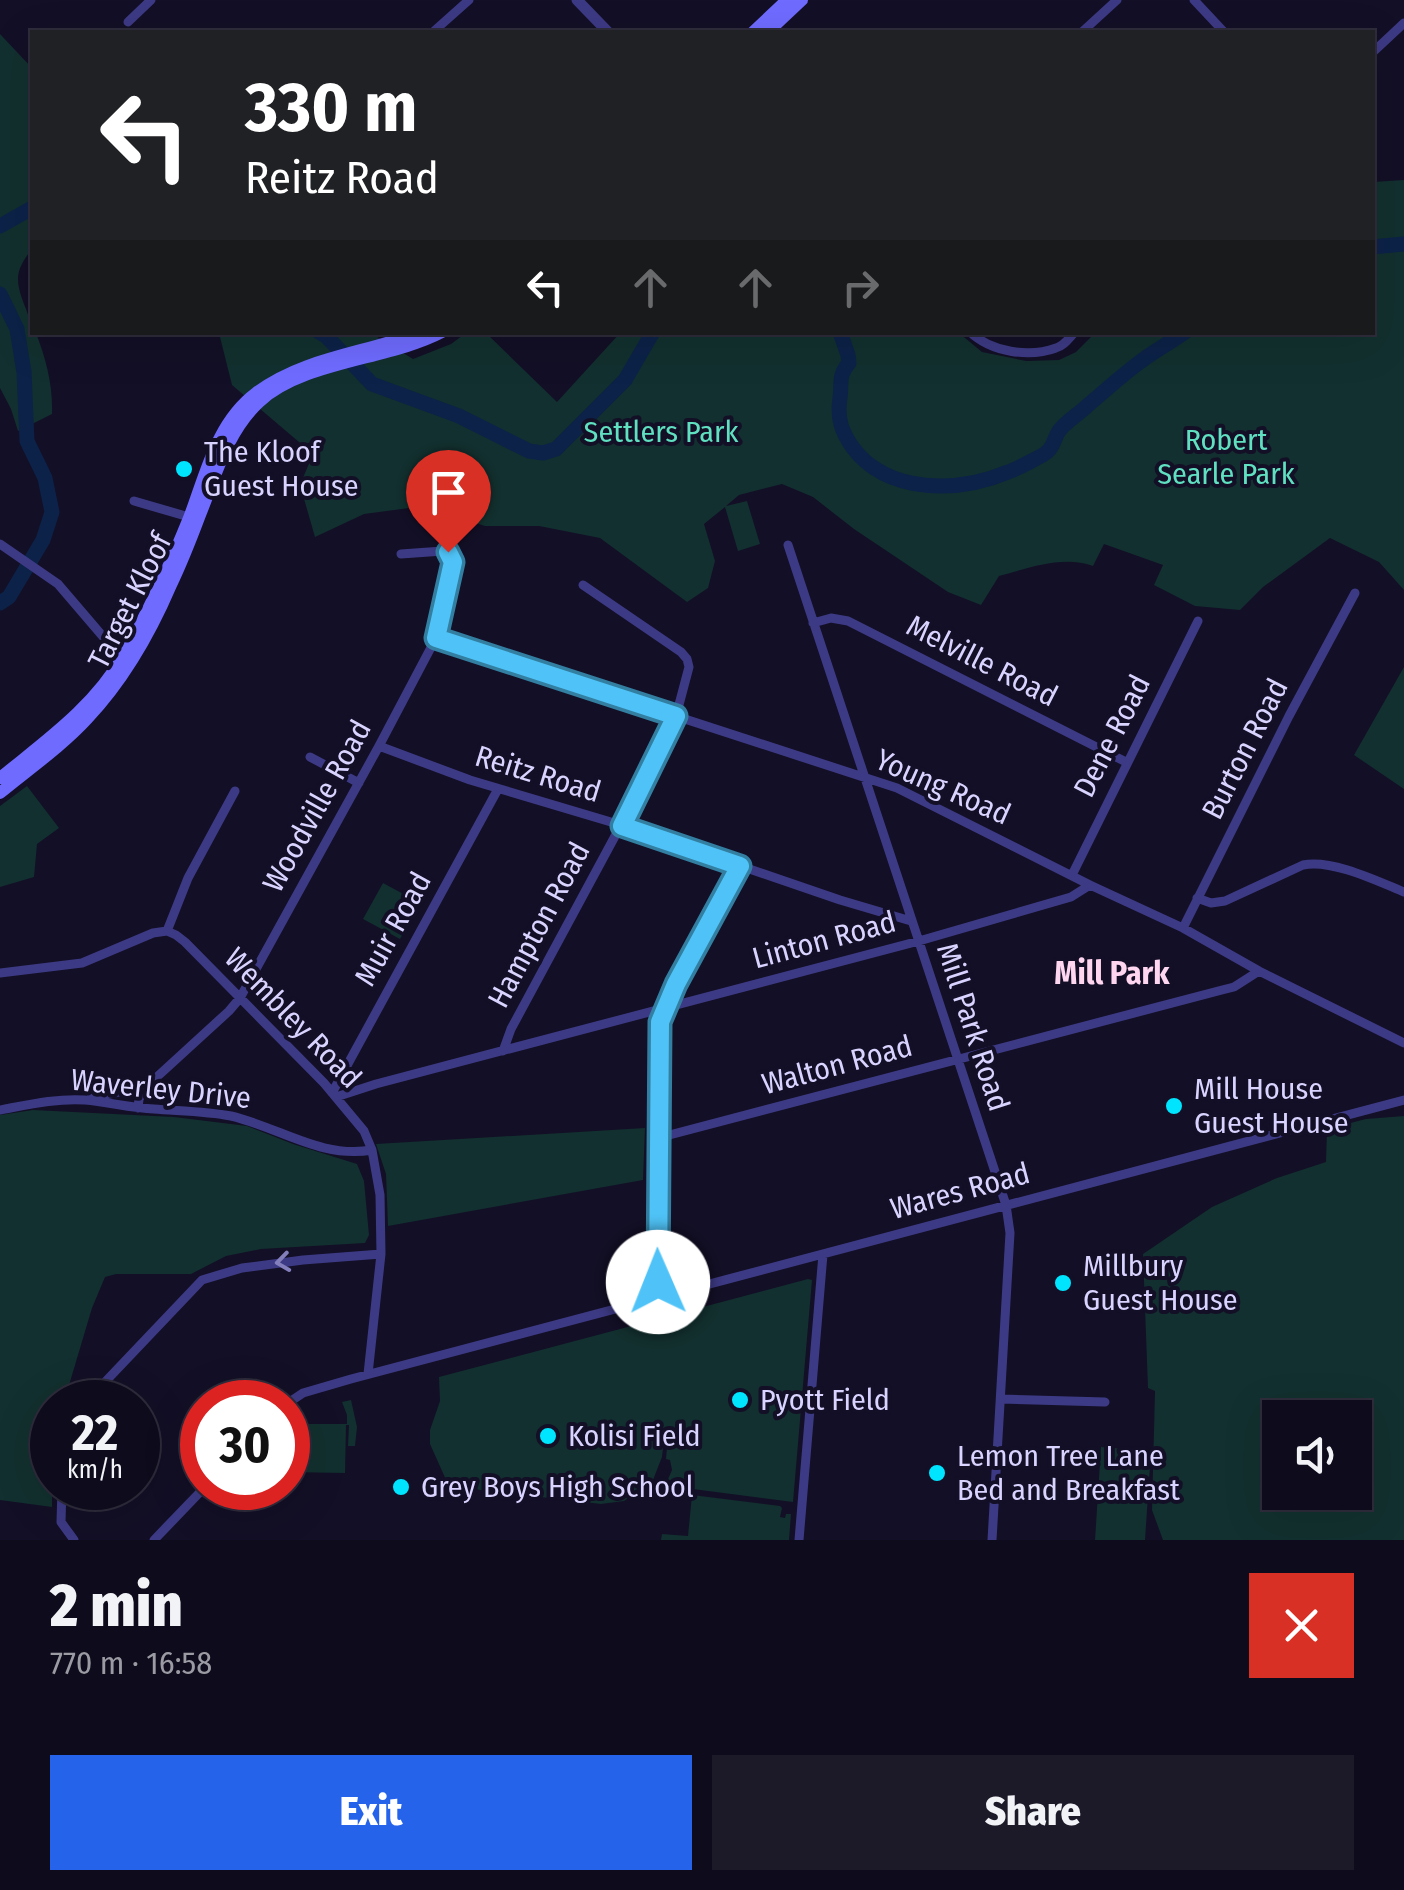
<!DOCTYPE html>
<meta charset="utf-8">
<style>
:root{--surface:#0e0b1c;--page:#1c1929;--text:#f1f3f6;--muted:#9b9ba3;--line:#2e2b3b;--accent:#2563eb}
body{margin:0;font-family:"Fira Sans Condensed",sans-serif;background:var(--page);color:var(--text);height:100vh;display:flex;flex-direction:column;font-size:38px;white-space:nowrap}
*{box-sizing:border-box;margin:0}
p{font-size:32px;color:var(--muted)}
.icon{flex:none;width:55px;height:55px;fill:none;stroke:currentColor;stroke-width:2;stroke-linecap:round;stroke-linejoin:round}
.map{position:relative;height:1540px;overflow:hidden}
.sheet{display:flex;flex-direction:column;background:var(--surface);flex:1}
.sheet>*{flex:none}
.hud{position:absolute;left:30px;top:30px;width:1345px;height:305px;border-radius:0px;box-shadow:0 10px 40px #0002,0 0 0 2px var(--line);background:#202124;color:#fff;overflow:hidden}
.buttons{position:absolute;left:1262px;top:1400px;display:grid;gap:20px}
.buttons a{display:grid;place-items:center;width:110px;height:110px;border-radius:0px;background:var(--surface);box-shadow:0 10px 40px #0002,0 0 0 2px var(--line);font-size:50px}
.speed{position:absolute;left:30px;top:1380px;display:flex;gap:20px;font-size:50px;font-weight:700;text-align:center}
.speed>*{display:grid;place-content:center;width:130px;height:130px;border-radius:50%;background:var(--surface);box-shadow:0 10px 40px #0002,0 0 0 2px var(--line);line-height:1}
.speed small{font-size:25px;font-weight:400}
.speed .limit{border:15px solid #d22;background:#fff;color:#111}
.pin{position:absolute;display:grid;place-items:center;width:85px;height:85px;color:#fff;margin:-102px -42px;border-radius:50% 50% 50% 0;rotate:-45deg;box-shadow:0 0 10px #0007}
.pin .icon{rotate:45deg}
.me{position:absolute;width:110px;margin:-55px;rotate:359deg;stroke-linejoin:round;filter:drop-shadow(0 0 8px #0008)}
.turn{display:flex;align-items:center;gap:35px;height:210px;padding:0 50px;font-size:45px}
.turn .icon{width:130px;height:130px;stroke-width:2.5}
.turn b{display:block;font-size:70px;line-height:85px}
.lanes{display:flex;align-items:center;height:95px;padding:0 50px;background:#0003;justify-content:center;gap:50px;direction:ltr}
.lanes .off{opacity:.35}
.round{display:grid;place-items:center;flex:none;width:105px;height:105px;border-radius:0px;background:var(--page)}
.overview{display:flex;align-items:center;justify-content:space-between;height:170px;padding:0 50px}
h1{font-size:60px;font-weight:800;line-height:75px}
.primary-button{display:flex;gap:20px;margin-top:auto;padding:20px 50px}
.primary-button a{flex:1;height:115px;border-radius:0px;background:var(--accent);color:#fff;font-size:40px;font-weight:800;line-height:115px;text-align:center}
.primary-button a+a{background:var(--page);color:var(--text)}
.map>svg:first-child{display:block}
.green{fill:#12302f;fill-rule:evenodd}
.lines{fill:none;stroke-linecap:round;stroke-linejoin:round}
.river{stroke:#0c2248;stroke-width:15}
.minor{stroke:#3d3a85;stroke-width:9}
.tertiary{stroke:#3d3a85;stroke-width:11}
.secondary{stroke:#6f6bff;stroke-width:12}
.oneway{stroke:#837fbc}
.route-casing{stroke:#337fa1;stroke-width:25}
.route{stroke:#4fc3f7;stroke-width:18}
.poi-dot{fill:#00e5ff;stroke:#130f26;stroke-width:4}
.labels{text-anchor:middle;stroke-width:8;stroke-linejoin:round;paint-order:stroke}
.park-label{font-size:30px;fill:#5fe0c0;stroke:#130f26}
.poi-label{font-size:30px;fill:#d9d4ff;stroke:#130f26;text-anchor:start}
.street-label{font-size:30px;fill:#d9d4ff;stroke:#130f26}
.neighbourhood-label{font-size:32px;font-weight:bold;fill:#ffd6f0;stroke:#130f26}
</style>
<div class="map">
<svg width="1404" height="1540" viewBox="0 0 1404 1540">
<rect width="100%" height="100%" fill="#130f26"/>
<!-- green -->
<path class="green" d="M 0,34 L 32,68 L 32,249 C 14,272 15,281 26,309 C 29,318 32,323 32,332 L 36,333 C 46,359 53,385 52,414 L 18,431 L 11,409 L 0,388 Z
M 1404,180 L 1404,590 L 1379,562 L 1330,538 L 1263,587 L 1240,610 L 1195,606 L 1154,585 L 1163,565 L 1104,544 L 1093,566 C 1063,555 1029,568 999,576 L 981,605 L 948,592 L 854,529 L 813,497 L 782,484 L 739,495 L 726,506 L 747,501 L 760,544 L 738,551 L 725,507 L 704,524 L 715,561 L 708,588 L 687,602 L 600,538 L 539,526 L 485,526 L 424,506 L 364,514 L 315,537 L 300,485 L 313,454 L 232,385 L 219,333 L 371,333 L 413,359 L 451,344 L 466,333 L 486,333 L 557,402 L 620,333 L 959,333 L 982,352 L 1026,361 L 1059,360 L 1076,352 L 1095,333 L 1372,332 L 1373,182 Z
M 1404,667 L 1404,789 L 1354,755 Z
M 27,786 L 59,828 L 37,844 L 34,877 L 0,887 L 0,806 Z
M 383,883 L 420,903 L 400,939 L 363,919 Z
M 33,1110 L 174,1117 L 247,1126 L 293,1144 L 357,1164 L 364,1181 L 369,1235 L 365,1243 L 261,1249 L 226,1256 L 191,1274 L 116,1274 L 105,1277 L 92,1308 L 64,1402 L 52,1402 L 49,1452 L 52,1465 L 52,1507 L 0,1500 L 0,1115 Z
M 1404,1116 L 1404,1540 L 1163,1540 L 1152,1510 L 1155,1391 L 1148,1388 L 1143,1254 L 1212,1207 L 1277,1178 L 1326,1162 L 1327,1129 L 1366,1119 ZM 1280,1418 L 1355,1418 L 1355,1492 L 1280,1492 Z
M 645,1128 L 643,1180 L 388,1226 L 386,1174 L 376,1144 Z
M 808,1279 L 812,1280 L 793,1502 L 685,1488 L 662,1493 L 672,1470 L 670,1460 L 666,1459 L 667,1447 L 663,1448 L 662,1457 L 651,1485 L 648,1484 L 624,1501 L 601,1504 L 480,1490 L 447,1482 L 430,1444 L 430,1430 L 440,1401 L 439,1377 Z
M 351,1400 L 357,1427 L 355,1446 L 348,1446 L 349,1425 L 346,1425 L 345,1473 L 288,1472 L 288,1429 L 294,1424 L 347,1424 L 347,1415 L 342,1402 Z
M 1101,1447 L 1151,1451 L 1145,1540 L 1095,1540 Z
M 692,1495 L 780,1506 L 782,1508 L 780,1517 L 785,1518 L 786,1514 L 791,1514 L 789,1540 L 661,1540 L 662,1534 L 688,1536 Z"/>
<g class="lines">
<!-- river -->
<path class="river" d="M 0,226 L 32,208
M 1372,247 L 1404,244
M 0,294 L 17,329 L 24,372 L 27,441 L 45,478 L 52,512 L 43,540 L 9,597 L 0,603
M 319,332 L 326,336 L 372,384 L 459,416 L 529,451 L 543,453 L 556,449 L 625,380 L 653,332
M 840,332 L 848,355 L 849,363 C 838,375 842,384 840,398 C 837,418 841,431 853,448 C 888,494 958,493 1008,472 C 1014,470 1045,455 1048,451 C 1054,446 1054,438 1059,431 C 1065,422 1079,414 1087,406 C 1105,391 1122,375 1140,362 C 1154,351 1170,343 1185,332"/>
<!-- minor -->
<path class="minor" d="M 1194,0 L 1224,32
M 128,22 L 151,0
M 433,32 L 469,0
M 1082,32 L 1117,0
M 1372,53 L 1404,23
M 970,332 C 991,352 1029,358 1056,348 C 1064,346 1069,338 1075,332
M 134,501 L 189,517
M 0,544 L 58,584 L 123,660
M 788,545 L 1006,1205 L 1010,1233 L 992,1540
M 813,623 L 831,618 L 848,621 L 1126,762
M 436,638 L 897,788 L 1090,885 L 1183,928 L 1259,971 L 1404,1043
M 379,746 L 470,780 L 621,825 L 840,900 L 911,921
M 310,757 L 359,783
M 1072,875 L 1198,621
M 1197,898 L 1211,903 L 1225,901 L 1303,865 C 1332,859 1377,881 1404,892
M 1183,928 L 1289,716 L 1355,593
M 167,931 L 176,935 L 185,942 L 324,1083 L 364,1131 L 372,1150 L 380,1195 L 381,1254 L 368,1374
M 167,931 L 188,878 L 235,791
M 0,973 L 82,963 L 153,933 L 167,931
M 503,1051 L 511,1029 L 621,825 L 676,716 L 689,667 L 687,659 L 681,652 L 583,585
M 332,1093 L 498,789
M 336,1097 L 376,1084 L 919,941 L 1071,897 L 1090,885
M 91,1098 L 147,1086
M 138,1108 L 139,1099 L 147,1086 L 229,1011 L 240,998 L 379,746 L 436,638 L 453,559 L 449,552 L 443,551 L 401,554
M 0,1110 C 27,1105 57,1098 85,1100 C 108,1102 131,1108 154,1109 C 179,1111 206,1111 231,1116 C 279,1127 321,1159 372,1150
M 658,1138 L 1222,990 L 1234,987 L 1259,971
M 660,1297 L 658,1138 L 660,1023 L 676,984 L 740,866
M 1002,1399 L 1105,1402
M 86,1402 L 202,1280 L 242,1268 L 303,1260 L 381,1254
M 288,1403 L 303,1393 L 351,1379 L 1404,1100
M 62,1488 L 61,1522 L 74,1540
M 154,1540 L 204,1488
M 799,1540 L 823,1254"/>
<!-- tertiary -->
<path class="tertiary" d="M 577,0 L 608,32"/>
<!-- secondary -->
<path class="secondary" d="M 753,32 L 787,0
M 768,32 L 802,0
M 0,778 C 45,741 94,707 123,656 C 148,612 170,565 189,518 C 206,474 216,423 256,393 C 304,357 366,353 420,332
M 0,793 C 29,769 61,747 87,719 C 123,681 150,634 171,585 C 182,562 191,539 200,515 C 216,475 227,432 259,402 C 303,361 389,360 442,332"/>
</g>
<!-- one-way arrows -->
<defs><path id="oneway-chevron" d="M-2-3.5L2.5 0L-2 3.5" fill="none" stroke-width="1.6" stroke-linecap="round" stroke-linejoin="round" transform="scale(2.5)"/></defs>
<use class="oneway" href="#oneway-chevron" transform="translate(283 1262) rotate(172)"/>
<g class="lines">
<!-- route casing -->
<g class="route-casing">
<path id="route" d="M 448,552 L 453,562 L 436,638 L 676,716 L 622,826 L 740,866 L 676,984 L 660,1022 L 658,1282"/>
</g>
<!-- route -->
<use href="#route" class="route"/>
</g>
<!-- markers -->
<g class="poi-dot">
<circle cx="184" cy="469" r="10"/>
<circle cx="1174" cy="1106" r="10"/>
<circle cx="1063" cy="1283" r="10"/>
<circle cx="740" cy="1400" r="10"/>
<circle cx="548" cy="1436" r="10"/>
<circle cx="937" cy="1473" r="10"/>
<circle cx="401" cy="1487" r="10"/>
</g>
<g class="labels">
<!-- park labels -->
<g class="park-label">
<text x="661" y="442">Settlers Park</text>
<text x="1226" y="450">Robert<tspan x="1226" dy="34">Searle Park</tspan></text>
</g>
<!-- poi labels -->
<g class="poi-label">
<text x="204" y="462">The Kloof<tspan x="204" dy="34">Guest House</tspan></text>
<text x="1194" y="1099">Mill House<tspan x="1194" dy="34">Guest House</tspan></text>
<text x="1083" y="1276">Millbury<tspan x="1083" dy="34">Guest House</tspan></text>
<text x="760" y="1410">Pyott Field</text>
<text x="568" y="1446">Kolisi Field</text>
<text x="957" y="1466">Lemon Tree Lane<tspan x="957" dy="34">Bed and Breakfast</tspan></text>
<text x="421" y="1497">Grey Boys High School</text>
</g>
<!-- street labels -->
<g class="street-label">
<text transform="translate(130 601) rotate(-63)" y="10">Target Kloof</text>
<text transform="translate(982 661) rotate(27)" y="10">Melville Road</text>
<text transform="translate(1112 736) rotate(-63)" y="10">Dene Road</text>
<text transform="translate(1245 749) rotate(-63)" y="10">Burton Road</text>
<text transform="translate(538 774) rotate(17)" y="10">Reitz Road</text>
<text transform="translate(943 787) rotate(24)" y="10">Young Road</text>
<text transform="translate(317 806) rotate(-61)" y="10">Woodville Road</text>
<text transform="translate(539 925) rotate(-62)" y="10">Hampton Road</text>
<text transform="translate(393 929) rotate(-61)" y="10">Muir Road</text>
<text transform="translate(824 940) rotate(-15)" y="10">Linton Road</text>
<text transform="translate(293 1018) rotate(46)" y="10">Wembley Road</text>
<text transform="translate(973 1027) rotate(72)" y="10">Mill Park Road</text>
<text transform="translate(837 1065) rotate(-15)" y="10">Walton Road</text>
<text transform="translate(161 1089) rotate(6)" y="10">Waverley Drive</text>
<text transform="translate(960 1191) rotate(-15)" y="10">Wares Road</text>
</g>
<!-- neighbourhood labels -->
<g class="neighbourhood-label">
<text x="1112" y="984">Mill Park</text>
</g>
</g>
</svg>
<div class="buttons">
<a><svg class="icon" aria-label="sound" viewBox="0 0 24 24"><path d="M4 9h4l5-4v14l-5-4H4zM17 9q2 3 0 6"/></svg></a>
</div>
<div class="speed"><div>22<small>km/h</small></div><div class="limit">30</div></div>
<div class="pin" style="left:448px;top:552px;background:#d93025"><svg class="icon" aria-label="arrive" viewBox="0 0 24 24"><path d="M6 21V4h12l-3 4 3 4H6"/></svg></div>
<svg class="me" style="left:658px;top:1282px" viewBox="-20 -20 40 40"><circle r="19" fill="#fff"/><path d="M0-13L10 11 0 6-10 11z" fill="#4fc3f7"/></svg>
<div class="hud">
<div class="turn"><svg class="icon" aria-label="left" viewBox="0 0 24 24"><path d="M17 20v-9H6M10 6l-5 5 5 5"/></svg><div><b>330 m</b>Reitz Road</div></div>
<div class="lanes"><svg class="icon" aria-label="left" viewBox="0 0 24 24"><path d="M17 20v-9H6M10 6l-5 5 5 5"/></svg><svg class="icon off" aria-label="ahead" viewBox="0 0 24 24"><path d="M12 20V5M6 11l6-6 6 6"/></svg><svg class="icon off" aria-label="ahead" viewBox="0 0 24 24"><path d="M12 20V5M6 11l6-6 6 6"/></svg><svg class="icon off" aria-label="right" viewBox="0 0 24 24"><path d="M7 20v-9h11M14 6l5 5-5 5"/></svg></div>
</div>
</div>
<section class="sheet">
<div class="overview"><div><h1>2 min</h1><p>770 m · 16:58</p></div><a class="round" style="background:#d93025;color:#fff"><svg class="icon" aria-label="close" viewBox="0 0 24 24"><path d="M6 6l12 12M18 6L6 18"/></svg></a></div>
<div class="primary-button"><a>Exit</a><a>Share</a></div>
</section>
